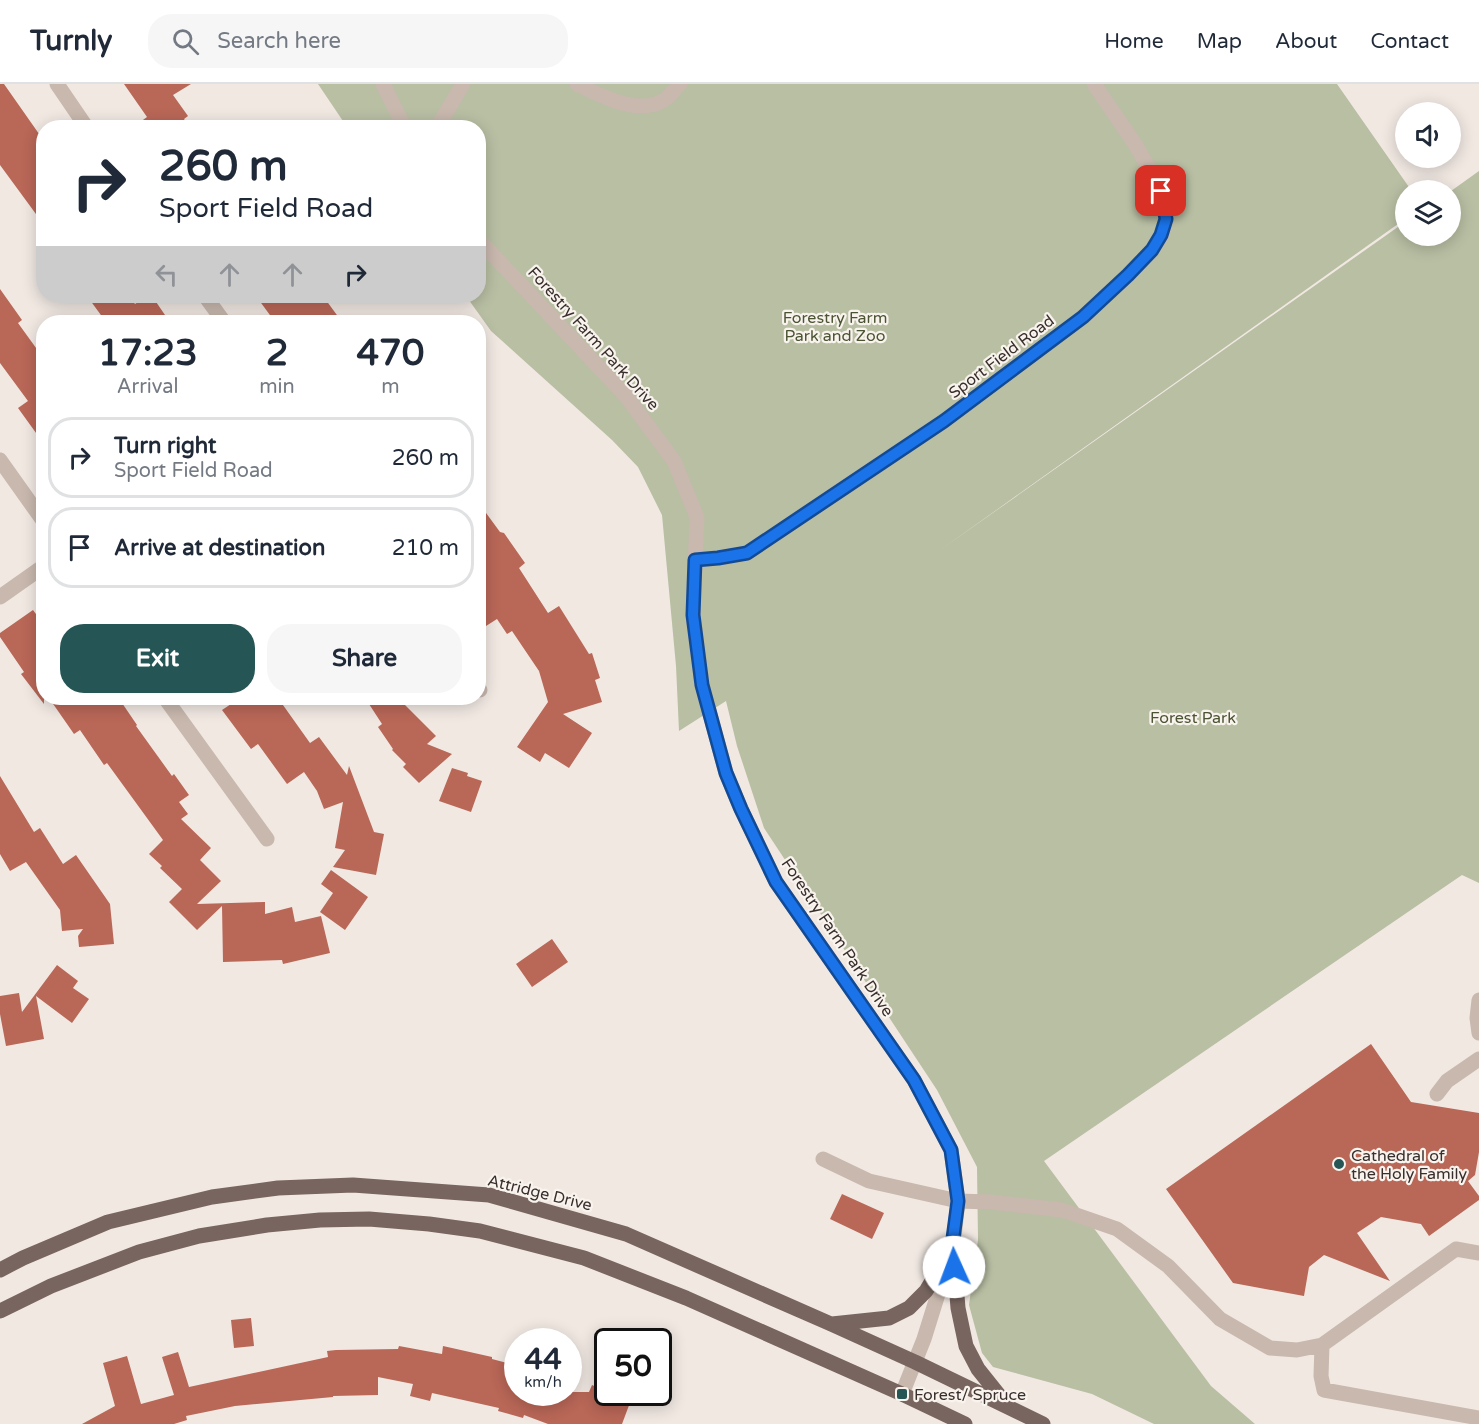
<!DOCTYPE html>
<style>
:root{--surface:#fff;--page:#f6f6f7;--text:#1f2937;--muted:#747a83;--line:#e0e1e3;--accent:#255554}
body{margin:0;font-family:"Varela Round",sans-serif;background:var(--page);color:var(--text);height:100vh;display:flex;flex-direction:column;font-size:22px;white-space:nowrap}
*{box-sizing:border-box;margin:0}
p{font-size:20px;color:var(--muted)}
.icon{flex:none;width:33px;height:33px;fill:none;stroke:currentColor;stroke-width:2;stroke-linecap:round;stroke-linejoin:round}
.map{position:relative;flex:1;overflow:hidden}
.details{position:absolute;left:36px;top:231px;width:450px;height:390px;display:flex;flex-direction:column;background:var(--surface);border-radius:24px;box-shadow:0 3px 15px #0003}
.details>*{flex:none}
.hud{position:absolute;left:36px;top:36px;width:450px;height:183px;border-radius:24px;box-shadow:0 3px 15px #0003;background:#fff;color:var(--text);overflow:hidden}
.buttons{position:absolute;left:1395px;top:18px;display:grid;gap:12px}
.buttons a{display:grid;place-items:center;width:66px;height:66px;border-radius:50%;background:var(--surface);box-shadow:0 3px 15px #0003;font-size:30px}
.speed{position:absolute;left:504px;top:1244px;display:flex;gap:12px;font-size:30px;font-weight:700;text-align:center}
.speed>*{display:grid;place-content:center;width:78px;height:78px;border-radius:50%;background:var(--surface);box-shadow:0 3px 15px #0003;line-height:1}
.speed small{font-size:15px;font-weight:400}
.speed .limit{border:3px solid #111;border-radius:9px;background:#fff;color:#111}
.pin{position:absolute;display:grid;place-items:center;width:51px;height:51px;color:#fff;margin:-26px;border-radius:12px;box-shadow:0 3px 9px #0006}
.me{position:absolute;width:66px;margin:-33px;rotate:358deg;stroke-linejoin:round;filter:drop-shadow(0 0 4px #0008)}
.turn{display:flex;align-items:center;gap:21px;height:126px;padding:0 24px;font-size:27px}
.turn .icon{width:78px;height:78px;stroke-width:2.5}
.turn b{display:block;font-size:42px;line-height:51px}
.lanes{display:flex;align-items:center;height:57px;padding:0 24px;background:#0003;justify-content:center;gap:30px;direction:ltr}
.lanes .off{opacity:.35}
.eta{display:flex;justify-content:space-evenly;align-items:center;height:102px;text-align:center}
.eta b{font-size:36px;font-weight:700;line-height:42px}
.primary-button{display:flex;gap:12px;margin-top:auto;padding:12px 24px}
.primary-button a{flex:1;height:69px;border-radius:24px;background:var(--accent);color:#fff;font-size:24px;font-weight:700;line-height:69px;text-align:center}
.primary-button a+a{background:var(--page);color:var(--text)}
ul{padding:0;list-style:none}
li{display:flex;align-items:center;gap:18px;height:81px;margin:0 12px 9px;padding:0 12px;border:3px solid var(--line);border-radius:24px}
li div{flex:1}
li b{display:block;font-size:22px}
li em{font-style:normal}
header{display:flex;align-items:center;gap:36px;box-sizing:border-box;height:84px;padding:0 30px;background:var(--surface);border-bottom:2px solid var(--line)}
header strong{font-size:28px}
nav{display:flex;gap:33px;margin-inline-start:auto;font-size:21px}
.search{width:420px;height:54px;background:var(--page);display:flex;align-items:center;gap:15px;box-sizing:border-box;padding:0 21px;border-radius:24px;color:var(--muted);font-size:22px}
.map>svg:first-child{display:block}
.green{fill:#b8bfa3}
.building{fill:#b96757}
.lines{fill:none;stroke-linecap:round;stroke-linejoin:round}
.minor{stroke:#c8b8ae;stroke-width:15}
.major{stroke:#78655f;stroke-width:15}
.route-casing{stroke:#114b97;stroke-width:15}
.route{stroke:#1a73e8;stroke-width:10}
.poi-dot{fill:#255554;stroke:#f9f3ee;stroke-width:2}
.labels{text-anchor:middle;stroke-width:4.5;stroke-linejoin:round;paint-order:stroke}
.park-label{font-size:16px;fill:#4a5432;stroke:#f9f3ee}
.street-label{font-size:16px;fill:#382f2c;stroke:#f9f3ee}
.poi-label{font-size:16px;fill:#382f2c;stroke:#f9f3ee;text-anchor:start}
</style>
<header>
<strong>Turnly</strong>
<div class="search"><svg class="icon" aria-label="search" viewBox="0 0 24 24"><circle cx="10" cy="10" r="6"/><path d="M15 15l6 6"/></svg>Search here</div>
<nav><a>Home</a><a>Map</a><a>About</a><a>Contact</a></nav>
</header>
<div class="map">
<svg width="1479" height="1340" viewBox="0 0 1479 1340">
<rect width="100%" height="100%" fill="#f1e8e2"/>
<!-- green -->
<path class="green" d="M 318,0 L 1337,0 L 1411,106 L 1406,106 L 1405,135 L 936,469 L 1405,138 L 1406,152 L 1450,152 L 1451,107 L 1479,87 L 1479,799 L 1462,791 L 1044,1077 L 1211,1302 L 1255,1340 L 1154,1340 L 1092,1310 L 993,1283 L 982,1269 L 969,1221 L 978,1156 L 977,1083 L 937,1006 L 764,744 L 737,662 L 726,617 L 679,647 L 676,582 L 662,431 L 638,383 L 612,356 L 491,247 L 466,212 L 478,212 L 478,44 L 347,43 Z"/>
<!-- building -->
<path class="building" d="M 0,0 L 4,0 L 44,57 L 44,141 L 0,81 Z
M 124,0 L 191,0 L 173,11 L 188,32 L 184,35 L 189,44 L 132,44 L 147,33 Z
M 0,205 L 22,236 L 18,239 L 44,275 L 44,360 L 18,324 L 28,317 L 0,279 Z
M 87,212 L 129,212 L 135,220 L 147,212 L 152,212 L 165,231 L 154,238 L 106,238 Z
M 256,212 L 323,212 L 342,238 L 275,238 Z
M 478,418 L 500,448 L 504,449 L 525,479 L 519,484 L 548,529 L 559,522 L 589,570 L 592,569 L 600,594 L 595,596 L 602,618 L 563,630 L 592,649 L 569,684 L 545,669 L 540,678 L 517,663 L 548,618 L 539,587 L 512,547 L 507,550 L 497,535 L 486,542 L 478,530 Z
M 33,526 L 44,541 L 44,620 L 21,590 L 24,588 L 0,553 L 0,549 Z
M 49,614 L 115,614 L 120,621 L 122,619 L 137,641 L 136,642 L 172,692 L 174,690 L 189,711 L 179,718 L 188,730 L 181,735 L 211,764 L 200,776 L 221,797 L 197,820 L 265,818 L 265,830 L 292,823 L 295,838 L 321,832 L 330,869 L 283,880 L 282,876 L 223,878 L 222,822 L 197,846 L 169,818 L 182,805 L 160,784 L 162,782 L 149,770 L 163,756 L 107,679 L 104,681 L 80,646 L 74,650 Z
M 240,614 L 278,614 L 310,659 L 319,653 L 347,691 L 349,682 L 374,748 L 384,750 L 376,791 L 333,783 L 345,766 L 335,764 L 343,718 L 324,725 L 317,707 L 304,688 L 287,700 L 258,660 L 251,665 L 222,626 Z
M 378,614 L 398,614 L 436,652 L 427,660 L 452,670 L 419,699 L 403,683 L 406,680 L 392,666 L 393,665 L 378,643 L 382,640 L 369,620 Z
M 452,684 L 468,689 L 467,692 L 482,697 L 471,728 L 439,717 Z
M 0,692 L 34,748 L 40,744 L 63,780 L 76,771 L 110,820 L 114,860 L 79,863 L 78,852 L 83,845 L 62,847 L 60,826 L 26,778 L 10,787 L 0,770 Z
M 331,786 L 368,813 L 345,846 L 320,828 L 333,809 L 321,800 Z
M 552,855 L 568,878 L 532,903 L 516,880 Z
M 57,881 L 78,897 L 73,904 L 89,915 L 72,939 L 36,912 L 44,955 L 6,962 L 0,930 L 0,912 L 19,909 L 22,928 Z
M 1371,960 L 1411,1018 L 1479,1029 L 1479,1068 L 1475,1091 L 1468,1097 L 1479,1112 L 1479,1116 L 1429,1152 L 1421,1140 L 1381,1133 L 1357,1149 L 1390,1197 L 1324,1171 L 1309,1183 L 1304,1212 L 1233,1199 L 1166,1105 Z
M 842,1110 L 884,1129 L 872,1155 L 830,1135 Z
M 251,1234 L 254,1262 L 234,1264 L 231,1236 Z
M 399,1262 L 442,1270 L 443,1262 L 492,1273 L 492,1275 L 518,1282 L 518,1308 L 589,1308 L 592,1301 L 608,1308 L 634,1308 L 622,1340 L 548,1340 L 524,1331 L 523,1334 L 498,1327 L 499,1324 L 432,1309 L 430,1317 L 410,1312 L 413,1300 L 378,1293 L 378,1311 L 333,1312 L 333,1313 L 235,1322 L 186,1332 L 187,1336 L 174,1340 L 82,1340 L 115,1322 L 103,1279 L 127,1272 L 141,1320 L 174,1311 L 162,1273 L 178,1268 L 189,1303 L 328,1273 L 327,1267 L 336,1266 L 398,1265 Z"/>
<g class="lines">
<!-- minor -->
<path class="minor" d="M 57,0 L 87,44
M 383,0 L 405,44
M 577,0 C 601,12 642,34 667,14 C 671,10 676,4 680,0
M 437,44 L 463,0
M 478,155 L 626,312 L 674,377 L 697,433 L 693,531 L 702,601 L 726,689 L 741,725 L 776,798 L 914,996 L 951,1066 L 958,1117 L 953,1162 L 924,1255 L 902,1310
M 205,212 L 224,238
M 0,376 L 44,438
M 695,476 L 718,474 L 747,469 L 944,337 L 1083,233 L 1128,191 L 1152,166 L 1162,151 L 1166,135 L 1162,107 L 1135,60 L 1094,0
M 0,513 L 44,482
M 478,604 L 480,606
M 165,614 L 267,755
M 1479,916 L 1477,934 L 1479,949
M 1437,1010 L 1447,997 L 1479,975
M 823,1075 L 869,1097 L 958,1117 L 990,1118 L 1062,1126 L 1117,1145 L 1168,1182 L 1220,1235 L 1270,1264 L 1297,1266 L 1322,1261
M 1479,1169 L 1456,1165 L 1322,1261 L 1321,1292 L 1324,1306 L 1479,1334"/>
<!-- major -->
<path class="major" d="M 953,1162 L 958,1224 L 966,1262 L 978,1285 L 1006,1320
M 0,1186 L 23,1174 L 108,1138 L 212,1113 L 278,1104 L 353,1101 L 489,1111 L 626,1150 L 831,1240 L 915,1278 L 1043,1340
M 0,1227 L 51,1202 L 139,1168 L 199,1152 L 267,1141 L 320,1136 L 369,1135 L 429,1140 L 480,1147 L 584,1174 L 686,1214 L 902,1310 L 965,1340
M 832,1240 L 889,1234 L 909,1224 L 926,1207 L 953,1162"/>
</g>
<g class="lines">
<!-- route casing -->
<g class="route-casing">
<path id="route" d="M 954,1183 L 952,1162 L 958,1117 L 951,1066 L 914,996 L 776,798 L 741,725 L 726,689 L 702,601 L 693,531 L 695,476 L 718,474 L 747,469 L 944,337 L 1083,233 L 1128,191 L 1152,166 L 1161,151 L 1166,135 L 1161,107"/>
</g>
<!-- route -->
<use href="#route" class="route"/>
</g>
<!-- markers -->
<g class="poi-dot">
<circle cx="1339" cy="1080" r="6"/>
<rect x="896" y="1304" width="12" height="12" rx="3"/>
</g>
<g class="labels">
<!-- park labels -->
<g class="park-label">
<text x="835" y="239">Forestry Farm<tspan x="835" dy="18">Park and Zoo</tspan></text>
<text x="1193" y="639">Forest Park</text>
</g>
<!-- street labels -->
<g class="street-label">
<text transform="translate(594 254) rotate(48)" y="6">Forestry Farm Park Drive</text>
<text transform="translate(1001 272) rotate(-37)" y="6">Sport Field Road</text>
<text transform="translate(838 853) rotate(56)" y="6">Forestry Farm Park Drive</text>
<text transform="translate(540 1108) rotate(14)" y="6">Attridge Drive</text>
</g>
<!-- poi labels -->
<g class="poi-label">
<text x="1351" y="1077">Cathedral of<tspan x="1351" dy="18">the Holy Family</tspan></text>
<text x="914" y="1316">Forest/ Spruce</text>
</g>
</g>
</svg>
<div class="buttons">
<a><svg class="icon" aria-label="sound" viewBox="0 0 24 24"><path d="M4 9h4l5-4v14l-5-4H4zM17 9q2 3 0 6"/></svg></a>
<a><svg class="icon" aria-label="layers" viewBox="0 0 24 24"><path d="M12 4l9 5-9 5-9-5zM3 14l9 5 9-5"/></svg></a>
</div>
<div class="speed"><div>44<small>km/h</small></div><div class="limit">50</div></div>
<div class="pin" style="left:1161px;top:107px;background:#d93025"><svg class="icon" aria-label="arrive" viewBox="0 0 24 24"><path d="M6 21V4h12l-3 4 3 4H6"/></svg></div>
<svg class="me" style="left:954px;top:1183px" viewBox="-20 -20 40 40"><circle r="19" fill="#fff"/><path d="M0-13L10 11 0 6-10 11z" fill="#1a73e8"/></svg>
<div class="hud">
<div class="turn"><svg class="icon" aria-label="right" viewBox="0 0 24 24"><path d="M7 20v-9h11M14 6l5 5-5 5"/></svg><div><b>260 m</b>Sport Field Road</div></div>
<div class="lanes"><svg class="icon off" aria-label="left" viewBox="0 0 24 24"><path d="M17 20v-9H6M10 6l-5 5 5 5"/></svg><svg class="icon off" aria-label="ahead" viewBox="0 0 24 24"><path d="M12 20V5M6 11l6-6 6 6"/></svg><svg class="icon off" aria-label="ahead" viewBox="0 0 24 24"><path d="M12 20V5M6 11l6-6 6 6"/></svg><svg class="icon" aria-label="right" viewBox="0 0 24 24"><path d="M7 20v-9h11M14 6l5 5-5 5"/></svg></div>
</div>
<section class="details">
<div class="eta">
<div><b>17:23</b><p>Arrival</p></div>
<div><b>2</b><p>min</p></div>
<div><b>470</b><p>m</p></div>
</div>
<ul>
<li><svg class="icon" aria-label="right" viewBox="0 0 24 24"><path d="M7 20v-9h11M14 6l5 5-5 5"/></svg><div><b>Turn right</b><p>Sport Field Road</p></div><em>260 m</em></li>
<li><svg class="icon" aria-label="arrive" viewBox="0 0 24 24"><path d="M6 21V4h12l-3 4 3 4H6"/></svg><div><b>Arrive at destination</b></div><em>210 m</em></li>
</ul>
<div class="primary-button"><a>Exit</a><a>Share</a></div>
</section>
</div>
